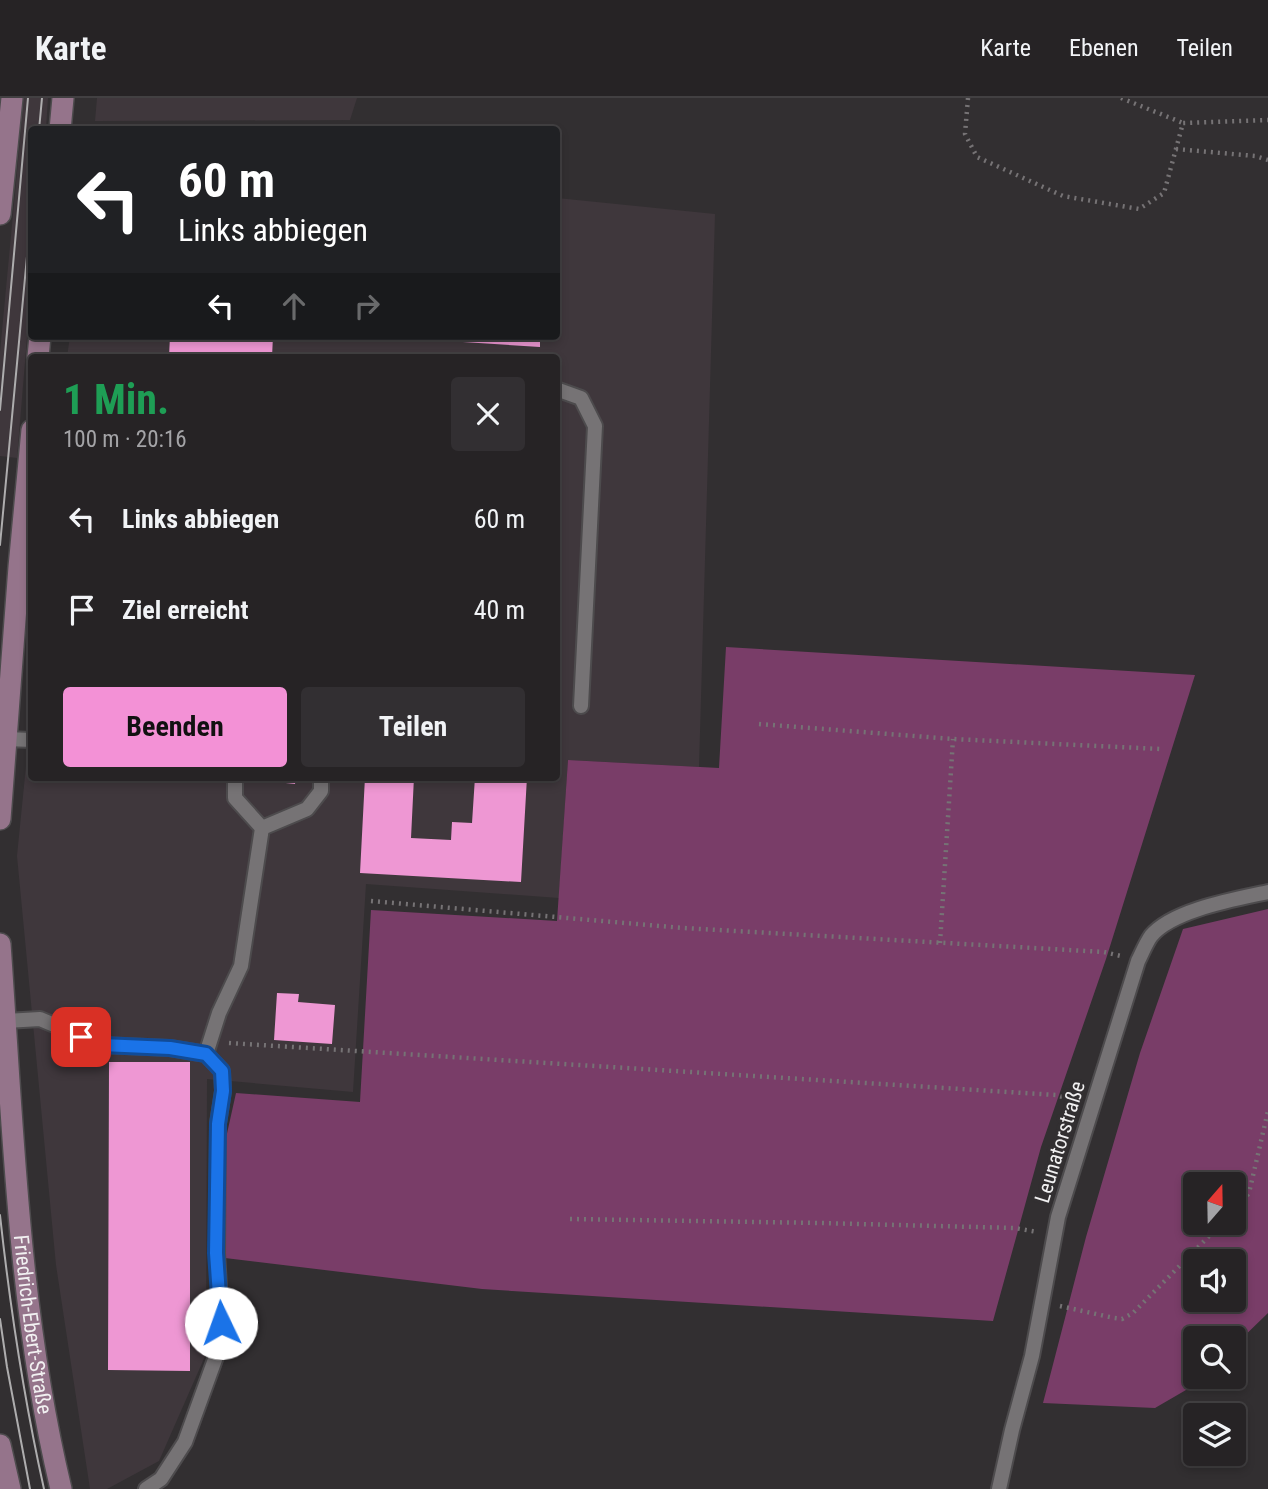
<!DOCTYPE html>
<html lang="de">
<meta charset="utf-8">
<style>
:root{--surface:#262325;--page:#322f32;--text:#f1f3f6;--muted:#a4a4a7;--line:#424042;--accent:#f391d6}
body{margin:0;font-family:"Roboto Condensed",sans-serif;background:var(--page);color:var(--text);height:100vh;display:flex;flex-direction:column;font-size:26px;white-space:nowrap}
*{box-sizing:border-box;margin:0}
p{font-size:23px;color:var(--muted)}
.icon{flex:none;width:38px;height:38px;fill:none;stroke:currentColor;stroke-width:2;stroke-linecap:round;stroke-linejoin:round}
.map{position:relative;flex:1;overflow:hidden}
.sheet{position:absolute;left:28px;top:256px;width:532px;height:427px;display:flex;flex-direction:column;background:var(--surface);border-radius:7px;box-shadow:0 4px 10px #0003,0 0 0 2px var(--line)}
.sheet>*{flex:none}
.hud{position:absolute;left:28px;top:28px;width:532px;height:214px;border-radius:7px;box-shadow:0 4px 10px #0003,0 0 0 2px var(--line);background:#202124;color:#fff;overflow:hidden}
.needle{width:46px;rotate:20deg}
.fabs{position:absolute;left:1183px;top:1074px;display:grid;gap:14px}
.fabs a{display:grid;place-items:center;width:63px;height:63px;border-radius:7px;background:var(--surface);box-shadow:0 4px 10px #0003,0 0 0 2px var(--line);font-size:35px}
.pin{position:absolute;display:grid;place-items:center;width:60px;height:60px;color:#fff;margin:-30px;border-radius:14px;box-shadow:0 4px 10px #0006}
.me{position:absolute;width:77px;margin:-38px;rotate:357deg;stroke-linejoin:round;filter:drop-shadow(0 0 5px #0008)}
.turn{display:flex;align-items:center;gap:24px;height:147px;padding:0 35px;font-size:32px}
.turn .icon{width:91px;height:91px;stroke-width:2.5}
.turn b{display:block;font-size:49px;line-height:60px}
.lanes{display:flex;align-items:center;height:66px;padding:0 35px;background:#0003;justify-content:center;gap:35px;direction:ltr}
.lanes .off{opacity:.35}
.round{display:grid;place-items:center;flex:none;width:74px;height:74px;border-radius:7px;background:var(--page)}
.headline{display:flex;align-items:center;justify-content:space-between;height:119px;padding:0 35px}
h1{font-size:42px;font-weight:700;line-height:52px;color:#1e9e55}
.cta{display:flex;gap:14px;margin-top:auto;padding:14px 35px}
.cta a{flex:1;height:80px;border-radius:7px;background:var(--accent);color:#111;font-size:28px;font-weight:700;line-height:80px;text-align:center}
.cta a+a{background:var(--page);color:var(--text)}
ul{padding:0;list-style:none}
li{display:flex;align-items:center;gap:21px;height:91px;padding:0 35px}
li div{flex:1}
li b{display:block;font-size:26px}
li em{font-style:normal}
header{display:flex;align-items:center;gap:42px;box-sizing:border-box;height:98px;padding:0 35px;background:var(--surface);border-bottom:2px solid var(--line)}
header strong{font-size:33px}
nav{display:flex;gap:38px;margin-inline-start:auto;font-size:24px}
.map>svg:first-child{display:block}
.built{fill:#3f373c}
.green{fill:#793d68;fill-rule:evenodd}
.building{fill:#ee97d3}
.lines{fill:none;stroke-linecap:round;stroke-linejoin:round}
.service-casing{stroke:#4d4b4d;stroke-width:18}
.secondary-casing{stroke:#4d4b4d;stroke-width:24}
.path{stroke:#767375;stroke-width:4.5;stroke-dasharray:2 5;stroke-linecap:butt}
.service{stroke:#767375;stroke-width:14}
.secondary{stroke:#95748b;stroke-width:21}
.tram{stroke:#aeadae;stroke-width:2}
.route-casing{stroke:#114b97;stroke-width:18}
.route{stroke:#1a73e8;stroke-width:12}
.labels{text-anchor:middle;stroke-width:7;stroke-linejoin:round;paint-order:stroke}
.street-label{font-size:21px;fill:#f1f0f1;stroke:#322f31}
</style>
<header>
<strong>Karte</strong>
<nav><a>Karte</a><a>Ebenen</a><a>Teilen</a></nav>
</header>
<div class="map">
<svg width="1268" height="1391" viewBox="0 0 1268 1391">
<rect width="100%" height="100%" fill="#322f31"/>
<!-- built -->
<path class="built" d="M 24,0 L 48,0 L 46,31 L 32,32 L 31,192 L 17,360 L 0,358 L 0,254 Z
M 97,0 L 357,0 L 350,22 L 95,23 Z
M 557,100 L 715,116 L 699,669 L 568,662 L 559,800 L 366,786 L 353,994 L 207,981 L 206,1256 L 159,1363 L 107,1391 L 90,1391 L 56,1167 L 17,758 L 31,618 L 32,679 L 556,679 L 556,259 L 67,259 L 70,238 L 556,238 Z"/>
<!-- green -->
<path class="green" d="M 726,549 L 1195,577 L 1106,861 L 1041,1049 L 993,1223 L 482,1191 L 225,1160 L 224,1049 L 236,995 L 360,1004 L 371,812 L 557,823 L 568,662 L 719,670 Z
M 1268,811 L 1268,1215 L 1234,1248 L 1234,1241 L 1195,1241 L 1195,1279 L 1200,1279 L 1186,1292 L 1155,1310 L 1043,1305 L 1086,1139 L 1140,955 L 1183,831 ZM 1195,1087 L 1234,1087 L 1234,1125 L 1195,1125 ZM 1195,1164 L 1234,1164 L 1234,1202 L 1195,1202 Z"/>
<!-- building -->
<path class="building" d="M 170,238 L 273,238 L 272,259 L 169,259 Z
M 400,238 L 540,238 L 540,249 L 400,240 Z
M 267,679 L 296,679 L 295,686 L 267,683 Z
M 365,679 L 414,679 L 411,740 L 451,742 L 452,724 L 472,725 L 475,679 L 527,679 L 521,784 L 360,775 Z
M 277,895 L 299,896 L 298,904 L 335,907 L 332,946 L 274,942 Z
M 109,964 L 190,964 L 190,1273 L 108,1272 Z"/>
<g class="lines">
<!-- service casing -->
<g class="service-casing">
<path id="service" d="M 556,291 L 581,300 L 595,328 L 581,608
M 6,641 L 32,642
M 235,679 L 235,700 L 262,730
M 6,923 L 40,921 L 102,947 L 170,950 L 206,956 L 222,973 L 223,993 L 218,1025 L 217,1155 L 220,1206 L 221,1245 L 185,1344 L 161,1381 L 146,1391
M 206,956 L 219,915 L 241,868 L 262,730 L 307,711 L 321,693 L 321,679
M 999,1391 L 1012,1332 L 1032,1258 L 1058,1119 L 1138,863 C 1142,855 1146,845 1151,838 C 1172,812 1236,801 1268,794"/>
</g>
<!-- secondary casing -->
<g class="secondary-casing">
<g id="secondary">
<path d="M 60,32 L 63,0"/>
<path d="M 0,116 L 12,0"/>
<path d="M 38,259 L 40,238"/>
<path d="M 0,721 L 19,469 L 32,332"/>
<path id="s1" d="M 0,846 C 13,1029 18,1212 61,1391"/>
<path d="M 0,1347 L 10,1391"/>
</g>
</g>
<!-- path -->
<path class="path" d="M 968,0 L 965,36 L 977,59 L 1063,98 L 1139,111 L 1164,95 L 1183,25 L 1268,22
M 1121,0 L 1183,25
M 1176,51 L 1255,58 L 1268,62
M 759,626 L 953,641 L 1160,651
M 371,803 L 683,830 L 1104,854 L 1121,858
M 940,845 L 953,641
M 229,945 L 1056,997 L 1075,1003
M 1234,1114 L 1249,1095 L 1268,1013
M 570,1121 L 820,1125 L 1015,1130 L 1037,1134
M 1060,1208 L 1114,1220 L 1122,1221 L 1133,1215 L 1222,1125"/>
<!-- service -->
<use href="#service" class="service"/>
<!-- secondary -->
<use href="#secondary" class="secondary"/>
<!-- tram -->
<path class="tram" d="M 39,32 L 42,0
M 0,312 L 28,0
M 0,447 L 32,105
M 0,1117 C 10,1209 24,1301 44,1391
M 0,1221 L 7,1269 L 30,1391"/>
</g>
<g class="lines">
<!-- route casing -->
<g class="route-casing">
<path id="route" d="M 81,939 L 102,947 L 170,950 L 206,956 L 222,973 L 223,993 L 218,1026 L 216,1155 L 221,1225"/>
</g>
<!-- route -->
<use href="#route" class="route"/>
</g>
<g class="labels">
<!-- street labels -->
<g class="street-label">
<text transform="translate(1060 1044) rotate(-73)" y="7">Leunatorstraße</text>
<text dy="7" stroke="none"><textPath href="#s1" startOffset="382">Friedrich-Ebert-Straße</textPath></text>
</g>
</g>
</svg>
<div class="fabs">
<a><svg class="needle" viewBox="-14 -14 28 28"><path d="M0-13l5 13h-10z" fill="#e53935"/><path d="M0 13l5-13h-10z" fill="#a4a4a7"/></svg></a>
<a><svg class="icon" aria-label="sound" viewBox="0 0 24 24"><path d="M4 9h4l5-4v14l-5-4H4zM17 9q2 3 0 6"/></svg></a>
<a><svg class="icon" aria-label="search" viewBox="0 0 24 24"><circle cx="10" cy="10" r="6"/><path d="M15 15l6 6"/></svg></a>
<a><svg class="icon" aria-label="layers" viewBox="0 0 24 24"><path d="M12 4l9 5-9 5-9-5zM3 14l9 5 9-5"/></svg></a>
</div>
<div class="pin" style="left:81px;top:939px;background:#d93025"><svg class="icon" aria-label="arrive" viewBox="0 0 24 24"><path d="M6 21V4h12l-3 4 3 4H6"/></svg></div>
<svg class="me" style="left:221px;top:1225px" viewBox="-20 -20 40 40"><circle r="19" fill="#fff"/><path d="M0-13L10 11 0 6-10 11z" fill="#1a73e8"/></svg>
<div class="hud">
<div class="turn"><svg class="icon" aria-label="left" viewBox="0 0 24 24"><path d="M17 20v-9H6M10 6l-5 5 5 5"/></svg><div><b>60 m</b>Links abbiegen</div></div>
<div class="lanes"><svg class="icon" aria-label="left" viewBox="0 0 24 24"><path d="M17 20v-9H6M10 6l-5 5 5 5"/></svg><svg class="icon off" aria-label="ahead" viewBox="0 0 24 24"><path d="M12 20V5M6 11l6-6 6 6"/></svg><svg class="icon off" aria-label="right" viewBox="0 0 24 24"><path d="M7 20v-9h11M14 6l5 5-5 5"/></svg></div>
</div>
<section class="sheet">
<div class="headline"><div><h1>1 Min.</h1><p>100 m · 20:16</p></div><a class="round"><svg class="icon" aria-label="close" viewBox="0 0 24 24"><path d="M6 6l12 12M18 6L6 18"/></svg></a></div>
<ul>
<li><svg class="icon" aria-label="left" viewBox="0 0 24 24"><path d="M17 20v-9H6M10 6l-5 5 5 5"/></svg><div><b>Links abbiegen</b></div><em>60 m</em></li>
<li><svg class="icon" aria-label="arrive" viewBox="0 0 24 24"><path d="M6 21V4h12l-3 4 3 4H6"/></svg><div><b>Ziel erreicht</b></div><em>40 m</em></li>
</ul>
<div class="cta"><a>Beenden</a><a>Teilen</a></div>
</section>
</div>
